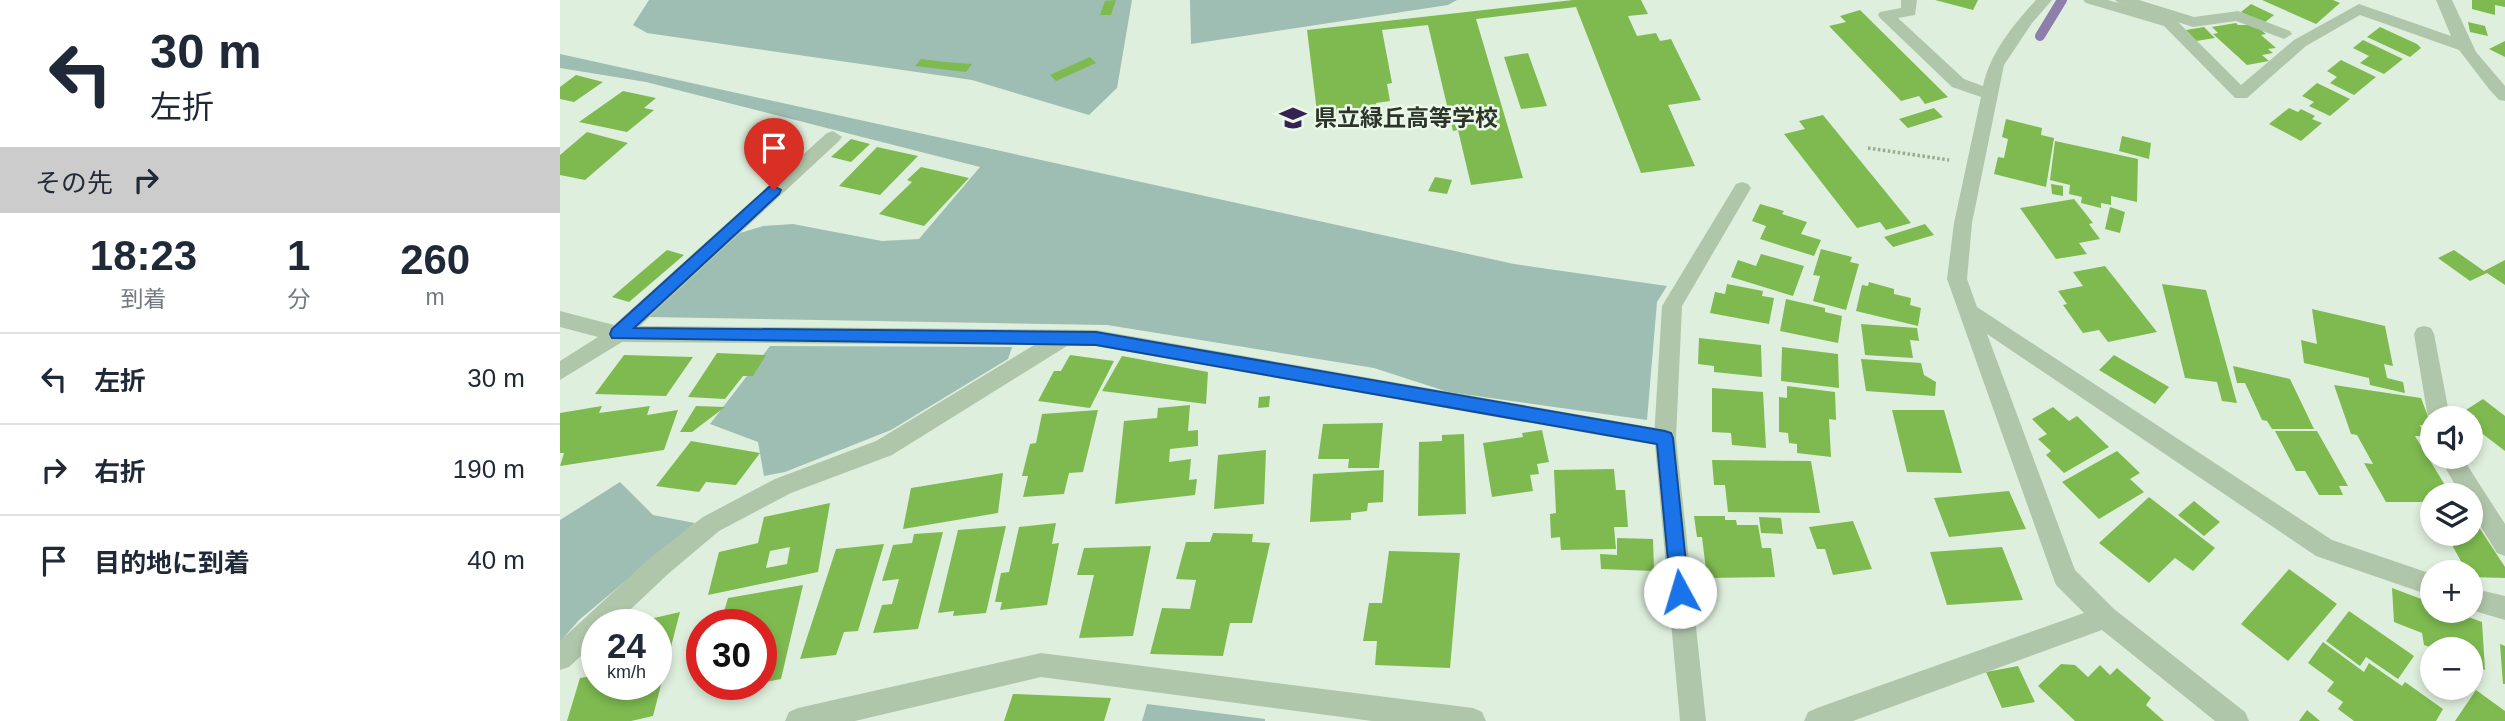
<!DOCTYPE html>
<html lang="ja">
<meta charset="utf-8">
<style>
:root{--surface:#fff;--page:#f6f6f7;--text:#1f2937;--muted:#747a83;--line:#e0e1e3}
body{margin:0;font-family:Arial,"Noto Sans JP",sans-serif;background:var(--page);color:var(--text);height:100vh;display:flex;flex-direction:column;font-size:26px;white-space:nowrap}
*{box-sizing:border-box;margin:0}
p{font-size:23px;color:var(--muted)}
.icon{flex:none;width:38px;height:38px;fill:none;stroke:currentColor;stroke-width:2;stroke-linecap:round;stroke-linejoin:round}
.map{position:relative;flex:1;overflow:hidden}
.side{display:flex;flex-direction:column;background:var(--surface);width:560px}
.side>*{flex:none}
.hud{background:#fff;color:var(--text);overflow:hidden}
.fabs{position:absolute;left:1860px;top:406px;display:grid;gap:14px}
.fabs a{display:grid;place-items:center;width:63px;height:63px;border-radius:50%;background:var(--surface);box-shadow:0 4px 10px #0003;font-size:35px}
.speed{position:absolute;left:21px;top:609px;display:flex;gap:14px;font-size:35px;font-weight:700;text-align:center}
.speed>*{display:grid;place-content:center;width:91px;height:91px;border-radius:50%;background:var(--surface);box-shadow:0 4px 10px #0003;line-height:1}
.speed small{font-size:18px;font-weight:400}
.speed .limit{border:10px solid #d22;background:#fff;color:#111}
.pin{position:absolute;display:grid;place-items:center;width:60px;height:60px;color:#fff;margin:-72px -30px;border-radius:50% 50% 50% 0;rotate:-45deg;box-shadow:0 0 7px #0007}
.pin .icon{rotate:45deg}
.me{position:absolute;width:77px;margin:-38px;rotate:354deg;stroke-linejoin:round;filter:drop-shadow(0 0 5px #0008)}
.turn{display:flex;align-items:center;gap:24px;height:147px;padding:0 35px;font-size:32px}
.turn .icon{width:91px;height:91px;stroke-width:2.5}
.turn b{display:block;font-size:49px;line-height:60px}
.then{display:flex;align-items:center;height:66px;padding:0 35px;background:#0003;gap:14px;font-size:26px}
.eta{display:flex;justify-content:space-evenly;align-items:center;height:119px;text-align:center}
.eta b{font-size:42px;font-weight:600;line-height:49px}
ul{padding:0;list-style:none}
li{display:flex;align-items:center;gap:21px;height:91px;padding:0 35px;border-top:2px solid var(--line)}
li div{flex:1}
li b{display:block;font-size:26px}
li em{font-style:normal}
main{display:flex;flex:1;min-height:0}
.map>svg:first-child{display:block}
.green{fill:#9ebdb3}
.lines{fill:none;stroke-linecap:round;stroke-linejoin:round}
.stream{stroke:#8e7eaa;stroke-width:10}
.building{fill:#7eba50;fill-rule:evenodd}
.path{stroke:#97ad90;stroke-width:3.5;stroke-dasharray:2.5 2.5;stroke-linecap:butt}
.lane{fill:#b0c6aa;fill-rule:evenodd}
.street{fill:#b0c6aa;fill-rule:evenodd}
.route{fill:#1a73e8;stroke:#114b97;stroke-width:2}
.labels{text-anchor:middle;stroke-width:5;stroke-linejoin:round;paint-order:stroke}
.poi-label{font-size:23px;font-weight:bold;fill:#2d3429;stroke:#eaf8e8;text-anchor:start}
</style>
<main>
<section class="side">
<div class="hud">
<div class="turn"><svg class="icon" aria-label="left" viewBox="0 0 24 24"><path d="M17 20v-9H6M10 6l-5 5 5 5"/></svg><div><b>30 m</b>左折</div></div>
<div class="then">その先<svg class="icon" aria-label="right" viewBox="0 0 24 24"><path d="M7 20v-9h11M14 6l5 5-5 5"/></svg></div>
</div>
<div class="eta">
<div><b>18:23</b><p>到着</p></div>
<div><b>1</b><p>分</p></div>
<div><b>260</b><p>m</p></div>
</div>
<ul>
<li><svg class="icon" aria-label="left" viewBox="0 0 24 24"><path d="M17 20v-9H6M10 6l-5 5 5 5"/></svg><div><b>左折</b></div><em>30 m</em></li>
<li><svg class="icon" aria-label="right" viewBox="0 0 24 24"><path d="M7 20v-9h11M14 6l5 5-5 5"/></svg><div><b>右折</b></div><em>190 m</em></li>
<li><svg class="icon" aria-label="arrive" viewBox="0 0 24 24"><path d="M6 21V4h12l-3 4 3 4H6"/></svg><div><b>目的地に到着</b></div><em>40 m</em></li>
</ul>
</section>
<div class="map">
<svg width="1945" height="721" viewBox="0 0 1945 721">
<rect width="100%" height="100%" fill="#dfefdd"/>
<!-- green -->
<path class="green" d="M 89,0 L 572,0 L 557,88 L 529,115 L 412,80 L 87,33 L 73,25 Z
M 630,0 L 897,0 L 888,5 L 631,44 Z
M 0,54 L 954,264 L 1107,286 L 1097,302 L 1087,420 L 888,392 L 814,368 L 547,325 L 88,317 L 180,233 L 203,226 L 233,224 L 322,241 L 359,239 L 420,167 L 86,82 L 0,68 Z
M 210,346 L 452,347 L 448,359 L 331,430 L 225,472 L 204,476 L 198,442 L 150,424 Z
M 60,482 L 93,515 L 135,523 L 19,620 L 0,642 L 0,520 Z
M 587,704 L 705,719 L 705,721 L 582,721 Z"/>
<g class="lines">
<!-- stream -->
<path class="stream" d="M 1480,36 L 1502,0"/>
</g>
<!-- building -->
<path class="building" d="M 556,0 L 551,15 L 540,15 L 545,1 Z
M 1013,0 L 1081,0 L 1088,14 L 1068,16 L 1077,36 L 1096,33 L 1100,41 L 1111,39 L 1141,100 L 1108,105 L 1135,166 L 1081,173 L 1016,7 L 916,19 L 963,178 L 911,185 L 898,130 L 893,131 L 868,25 L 822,30 L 832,83 L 827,84 L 830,101 L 816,103 L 817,109 L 774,115 L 773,110 L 757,112 L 747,30 Z
M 1375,0 L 1418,0 L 1413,10 Z
M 1702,0 L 1773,0 L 1780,3 L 1756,24 Z
M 1912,0 L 1945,0 L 1945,7 L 1935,5 L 1935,15 L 1912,9 Z
M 1691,4 L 1714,15 L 1704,23 L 1681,12 Z
M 1300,10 L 1388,97 L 1365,104 L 1359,96 L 1341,101 L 1269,26 L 1286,22 L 1280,16 Z
M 1908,22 L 1925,26 L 1928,36 L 1910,32 Z
M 1676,23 L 1678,25 L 1695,25 L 1706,34 L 1701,35 L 1716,48 L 1708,49 L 1713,53 L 1702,55 L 1709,61 L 1687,65 L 1653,34 L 1658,33 L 1652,27 Z
M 1644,27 L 1655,38 L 1636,41 L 1626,30 Z
M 1820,27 L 1857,44 L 1861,48 L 1850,57 L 1807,37 Z
M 1803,40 L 1843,59 L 1824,74 L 1800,63 L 1809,56 L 1793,48 Z
M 1945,41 L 1945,57 L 1929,49 Z
M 968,53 L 987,106 L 961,109 L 944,57 Z
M 530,57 L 536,63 L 496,81 L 490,75 Z
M 361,59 L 385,62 L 412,64 L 406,72 L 355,66 Z
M 1781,60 L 1816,77 L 1794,95 L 1770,83 L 1777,77 L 1767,71 Z
M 16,75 L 43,82 L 14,102 L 0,99 L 0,87 Z
M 1757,83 L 1790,99 L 1770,116 L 1749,106 L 1754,102 L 1742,96 Z
M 63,91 L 96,98 L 84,108 L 94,110 L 67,132 L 19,122 Z
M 1374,108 L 1383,117 L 1348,128 L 1339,119 Z
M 1729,108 L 1738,112 L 1741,109 L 1755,116 L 1752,119 L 1762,123 L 1741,141 L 1709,124 Z
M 1263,115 L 1351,223 L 1326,230 L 1320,222 L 1297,228 L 1224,134 L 1245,129 L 1239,121 Z
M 1446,119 L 1482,128 L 1481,135 L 1494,138 L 1486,187 L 1434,174 L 1438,157 L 1444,158 L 1448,139 L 1442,137 Z
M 27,132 L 68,143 L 25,180 L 0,175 L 0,155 Z
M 1562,136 L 1591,143 L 1589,159 L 1559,151 Z
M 291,139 L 310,144 L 291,162 L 271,157 Z
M 1495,141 L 1578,159 L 1577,202 L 1551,196 L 1551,205 L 1541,203 L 1541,208 L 1521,203 L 1522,197 L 1509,194 L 1510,185 L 1490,180 Z
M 317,147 L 358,156 L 320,195 L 279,186 Z
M 361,167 L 409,178 L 364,226 L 319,214 L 352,182 L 347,180 Z
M 875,177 L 892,180 L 887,194 L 868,191 Z
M 1491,184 L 1503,186 L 1503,196 L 1492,194 Z
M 1514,199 L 1533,223 L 1529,224 L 1540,239 L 1519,243 L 1527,254 L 1496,259 L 1460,208 Z
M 1200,204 L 1224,211 L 1222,214 L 1247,222 L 1241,234 L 1261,240 L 1254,256 L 1200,239 L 1206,226 L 1192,221 Z
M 1550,207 L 1565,212 L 1560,233 L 1545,229 Z
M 1365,224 L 1374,235 L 1333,247 L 1324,237 Z
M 1261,249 L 1292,257 L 1290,262 L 1299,264 L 1286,310 L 1253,301 L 1260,276 L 1253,275 Z
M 107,250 L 124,255 L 69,302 L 52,297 Z
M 1894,250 L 1924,271 L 1945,260 L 1945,285 L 1927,273 L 1910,281 L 1878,258 Z
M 1201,254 L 1244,266 L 1233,296 L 1171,277 L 1178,260 L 1196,266 Z
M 1545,266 L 1597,332 L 1548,342 L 1539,330 L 1523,333 L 1503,305 L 1507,304 L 1498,291 L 1523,286 L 1513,272 Z
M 1309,282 L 1334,289 L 1334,294 L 1351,298 L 1350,305 L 1361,308 L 1358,326 L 1296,311 L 1302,285 L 1308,286 Z
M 1167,284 L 1203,291 L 1202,296 L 1214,298 L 1209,324 L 1150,313 L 1155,292 L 1165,294 Z
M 1602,284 L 1646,290 L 1677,403 L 1662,401 L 1657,382 L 1625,378 Z
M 1226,299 L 1265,308 L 1265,312 L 1282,316 L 1278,343 L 1220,331 Z
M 1752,309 L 1825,326 L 1833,366 L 1824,364 L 1827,378 L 1843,382 L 1845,393 L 1810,385 L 1809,378 L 1744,363 L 1741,340 L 1757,344 Z
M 1301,324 L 1357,328 L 1359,341 L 1350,340 L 1353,358 L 1305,355 Z
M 1139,338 L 1201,345 L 1202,377 L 1154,372 L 1154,366 L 1138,364 Z
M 1222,347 L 1278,354 L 1279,388 L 1221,381 Z
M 157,353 L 206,355 L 193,376 L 183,376 L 165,399 L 128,397 Z
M 64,355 L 133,357 L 106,396 L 35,394 Z
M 510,355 L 554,361 L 530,408 L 478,401 L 494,371 L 501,371 Z
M 1554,355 L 1609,387 L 1595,404 L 1539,370 Z
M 562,356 L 648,372 L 646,404 L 542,391 Z
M 1301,359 L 1361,363 L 1364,375 L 1376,382 L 1375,396 L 1306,391 Z
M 1673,366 L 1730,379 L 1754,429 L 1712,429 L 1707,421 L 1702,420 L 1685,383 L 1677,383 Z
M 1774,385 L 1861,398 L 1872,427 L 1860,425 L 1865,436 L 1855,436 L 1891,495 L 1872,495 L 1872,510 L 1869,510 L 1864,502 L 1826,502 L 1804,463 L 1813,464 L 1797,435 L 1791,434 Z
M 1227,386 L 1275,392 L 1276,420 L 1269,419 L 1271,457 L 1237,453 L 1237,444 L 1229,443 L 1228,433 L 1219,432 L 1219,397 L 1227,398 Z
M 1152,388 L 1203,392 L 1206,448 L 1172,445 L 1171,433 L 1152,432 Z
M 710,396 L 709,407 L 698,408 L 699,397 Z
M 1923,399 L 1945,416 L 1945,451 L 1911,425 L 1911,418 L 1903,418 L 1898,415 Z
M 630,405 L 628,431 L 638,430 L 638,446 L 610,449 L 609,462 L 631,459 L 629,480 L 637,479 L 635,495 L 555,504 L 564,421 L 597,418 L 598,408 Z
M 42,406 L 39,413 L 90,406 L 87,415 L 118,410 L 104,450 L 0,466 L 4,453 L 0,453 L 0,413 Z
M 136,406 L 165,407 L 132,432 L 120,432 Z
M 1493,407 L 1509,421 L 1517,416 L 1549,447 L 1504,473 L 1486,455 L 1491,451 L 1478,439 L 1487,434 L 1472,419 Z
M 538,410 L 523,472 L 509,473 L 504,494 L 463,497 L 468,476 L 462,476 L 470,444 L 476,443 L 482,414 Z
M 1332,410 L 1384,410 L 1402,473 L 1347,472 Z
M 823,423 L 819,468 L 788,468 L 789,459 L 758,459 L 763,424 Z
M 982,430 L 989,462 L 977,464 L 979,474 L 970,475 L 973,491 L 932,497 L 923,443 L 963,437 L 962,433 Z
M 1715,431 L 1757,431 L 1788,486 L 1779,486 L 1783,495 L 1759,495 L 1745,471 L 1736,471 Z
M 904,434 L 906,514 L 858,516 L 859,442 L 882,441 L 882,435 Z
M 131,441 L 200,453 L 176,485 L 146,482 L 139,492 L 96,486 Z
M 706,450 L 704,504 L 654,509 L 658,455 Z
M 1557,451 L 1580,473 L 1570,479 L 1584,492 L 1539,519 L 1502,482 Z
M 1152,460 L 1251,461 L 1260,513 L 1168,512 L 1165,485 L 1154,485 Z
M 1054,469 L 1056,490 L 1065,490 L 1068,527 L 1054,527 L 1056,549 L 1001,550 L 1000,537 L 991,538 L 990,514 L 996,513 L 994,470 Z
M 824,470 L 823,502 L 808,503 L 807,511 L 791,513 L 791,520 L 750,522 L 753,474 Z
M 443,473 L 438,513 L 343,529 L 351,488 Z
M 1449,491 L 1466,529 L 1389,537 L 1374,498 Z
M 1589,497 L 1655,548 L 1633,571 L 1615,558 L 1589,583 L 1539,543 Z
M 1634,501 L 1660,522 L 1644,536 L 1618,515 Z
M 270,503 L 258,572 L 148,595 L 159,552 L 198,543 L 204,517 ZM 230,547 L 227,564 L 206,568 L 210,551 Z
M 1911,515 L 1945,567 L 1945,578 L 1911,577 L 1911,572 L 1894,572 L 1889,564 L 1903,565 L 1886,534 L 1911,534 Z
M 1134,516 L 1165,516 L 1165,520 L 1176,520 L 1177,525 L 1198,525 L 1202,548 L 1211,548 L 1215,577 L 1147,578 L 1142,537 L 1137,537 Z
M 1199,517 L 1221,518 L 1223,534 L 1201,533 Z
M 1293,521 L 1312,569 L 1273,575 L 1265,549 L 1257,549 L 1249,527 Z
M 496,523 L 492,544 L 499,543 L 487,605 L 440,610 L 442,602 L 435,602 L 441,573 L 449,572 L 459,527 Z
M 446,526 L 426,613 L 393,616 L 394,611 L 378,613 L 398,530 Z
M 383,532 L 358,629 L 313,633 L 322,605 L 332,604 L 339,579 L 322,581 L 333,545 L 352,543 L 354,534 Z
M 653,533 L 693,534 L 692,542 L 710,543 L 692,623 L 670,623 L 663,656 L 590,654 L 602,608 L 630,609 L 636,580 L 616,579 L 626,542 L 650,542 Z
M 1057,538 L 1093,539 L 1094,571 L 1041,569 L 1040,554 L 1057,555 Z
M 324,544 L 298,631 L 284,632 L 276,655 L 240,659 L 276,549 Z
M 591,546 L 573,636 L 519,638 L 534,575 L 517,575 L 524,548 Z
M 1442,547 L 1463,600 L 1387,605 L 1370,552 Z
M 829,551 L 900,553 L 890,668 L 815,665 L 817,641 L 803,641 L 809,603 L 822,603 Z
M 1729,569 L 1777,604 L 1728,661 L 1681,624 Z
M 243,585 L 221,679 L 201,683 L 201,625 L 160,625 L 168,598 Z
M 1832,588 L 1872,603 L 1872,611 L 1892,611 L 1922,622 L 1925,670 L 1911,664 L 1911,649 L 1875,649 L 1864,645 L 1862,633 L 1834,622 Z
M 1789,611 L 1854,656 L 1838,679 L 1806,657 L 1800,666 L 1766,641 Z
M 120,612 L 93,716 L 71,721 L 7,721 L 20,678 L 37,675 L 37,684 L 96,684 L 96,625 L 68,624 Z
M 1763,642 L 1804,672 L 1809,663 L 1842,686 L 1845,682 L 1883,709 L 1876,721 L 1794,721 L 1778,709 L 1783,702 L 1767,691 L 1774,682 L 1748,663 Z
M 1940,644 L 1945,646 L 1945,684 L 1943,684 Z
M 1501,664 L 1515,665 L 1528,677 L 1540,665 L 1550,675 L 1557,668 L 1591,698 L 1586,705 L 1604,721 L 1515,721 L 1478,686 Z
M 1458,666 L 1475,702 L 1442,708 L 1426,672 Z
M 157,684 L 188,684 L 188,686 L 155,692 Z
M 1916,690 L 1945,711 L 1945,721 L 1895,721 Z
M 453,694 L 551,698 L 544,721 L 444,721 Z
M 1747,710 L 1760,721 L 1739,721 Z"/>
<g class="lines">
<!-- path -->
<path class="path" d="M 1308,148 L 1389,160"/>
<!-- lane -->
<path class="lane" d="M 1555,0 L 1579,0 L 1634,17 L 1678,11 L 1730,31 L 1732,34 L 1724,39 L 1676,21 L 1633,27 L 1558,3 Z
M 1182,182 L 1188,184 L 1191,188 L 1122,306 L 1116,438 L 1113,445 L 1105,447 L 1097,445 L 1094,438 L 1102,306 L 1176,184 Z
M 1864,326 L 1871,328 L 1874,334 L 1890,418 L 1872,418 L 1872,425 L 1868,418 L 1854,334 L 1857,328 Z
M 1879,457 L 1902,457 L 1945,524 L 1945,556 L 1937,553 L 1911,511 L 1911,495 L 1901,495 Z"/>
<!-- street -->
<path class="street" d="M 1341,0 L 1357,0 L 1355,15 L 1338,18 L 1404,79 L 1423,86 C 1430,53 1453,25 1476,0 L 1492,0 L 1472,23 L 1444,65 L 1412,223 L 1407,279 L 1417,307 L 1772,540 L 1872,574 L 1872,596 L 1756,556 L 1427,334 L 1515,570 L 1554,609 L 1685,712 L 1689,721 L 1655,721 L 1542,630 L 1293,721 L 1244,721 L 1248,712 L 1257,708 L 1524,613 L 1496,585 L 1493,577 L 1387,279 L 1394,223 L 1421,97 L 1392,87 L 1320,18 L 1318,15 L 1320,12 L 1341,8 Z
M 1523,0 L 1548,0 L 1616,20 L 1681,85 L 1734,40 L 1799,4 L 1891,36 L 1876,0 L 1892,0 L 1916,52 L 1945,86 L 1945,101 L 1939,100 L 1929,89 L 1899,50 L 1800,15 L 1746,46 L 1687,98 L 1675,98 L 1604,26 L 1526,3 Z
M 273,131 L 282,137 L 279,141 L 80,326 L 536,330 L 1113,431 L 1116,438 L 1146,721 L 1120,721 L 1095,445 L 536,346 L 507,346 L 332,455 L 231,493 L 159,531 L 108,574 L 54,625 L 37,625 L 37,641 L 9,667 L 0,670 L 0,641 L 90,558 L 143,517 L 215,479 L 316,441 L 474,345 L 62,342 L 0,380 L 0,361 L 38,337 L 0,327 L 0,311 L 54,325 L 267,133 Z
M 1911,588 L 1945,596 L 1945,620 L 1911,610 Z
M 481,653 L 913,708 L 922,712 L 926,721 L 812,721 L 481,677 L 295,721 L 225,721 L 229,712 L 238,708 Z"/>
</g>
<!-- route -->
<path class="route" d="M 214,186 L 221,190 L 219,194 L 74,328 L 536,332 L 1105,431 L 1111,433 L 1113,438 L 1129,592 L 1127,598 L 1120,601 L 1113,598 L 1111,592 L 1097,444 L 536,345 L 52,338 L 50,334 L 52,329 L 209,187 Z"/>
<!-- icons -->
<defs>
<g id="school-bare" transform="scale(2.1)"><path d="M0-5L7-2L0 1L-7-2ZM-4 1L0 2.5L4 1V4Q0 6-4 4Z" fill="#352252" stroke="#eaf8e8" stroke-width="2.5" paint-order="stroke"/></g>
</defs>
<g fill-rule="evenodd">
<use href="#school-bare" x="733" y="118"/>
</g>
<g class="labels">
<!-- poi labels -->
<g class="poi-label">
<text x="754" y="126">県立緑丘高等学校</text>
</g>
</g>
</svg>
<div class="fabs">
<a><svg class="icon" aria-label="sound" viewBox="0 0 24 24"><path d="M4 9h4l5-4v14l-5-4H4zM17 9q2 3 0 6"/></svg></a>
<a><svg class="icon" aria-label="layers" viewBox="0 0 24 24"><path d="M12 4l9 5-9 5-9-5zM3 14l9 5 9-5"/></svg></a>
<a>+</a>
<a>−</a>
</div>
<div class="speed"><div>24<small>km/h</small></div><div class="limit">30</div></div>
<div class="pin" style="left:214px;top:190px;background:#d93025"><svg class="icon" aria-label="arrive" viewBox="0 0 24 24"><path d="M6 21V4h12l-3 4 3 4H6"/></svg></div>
<svg class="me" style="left:1120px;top:592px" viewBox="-20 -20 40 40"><circle r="19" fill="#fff"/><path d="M0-13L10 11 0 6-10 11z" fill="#1a73e8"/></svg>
</div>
</main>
